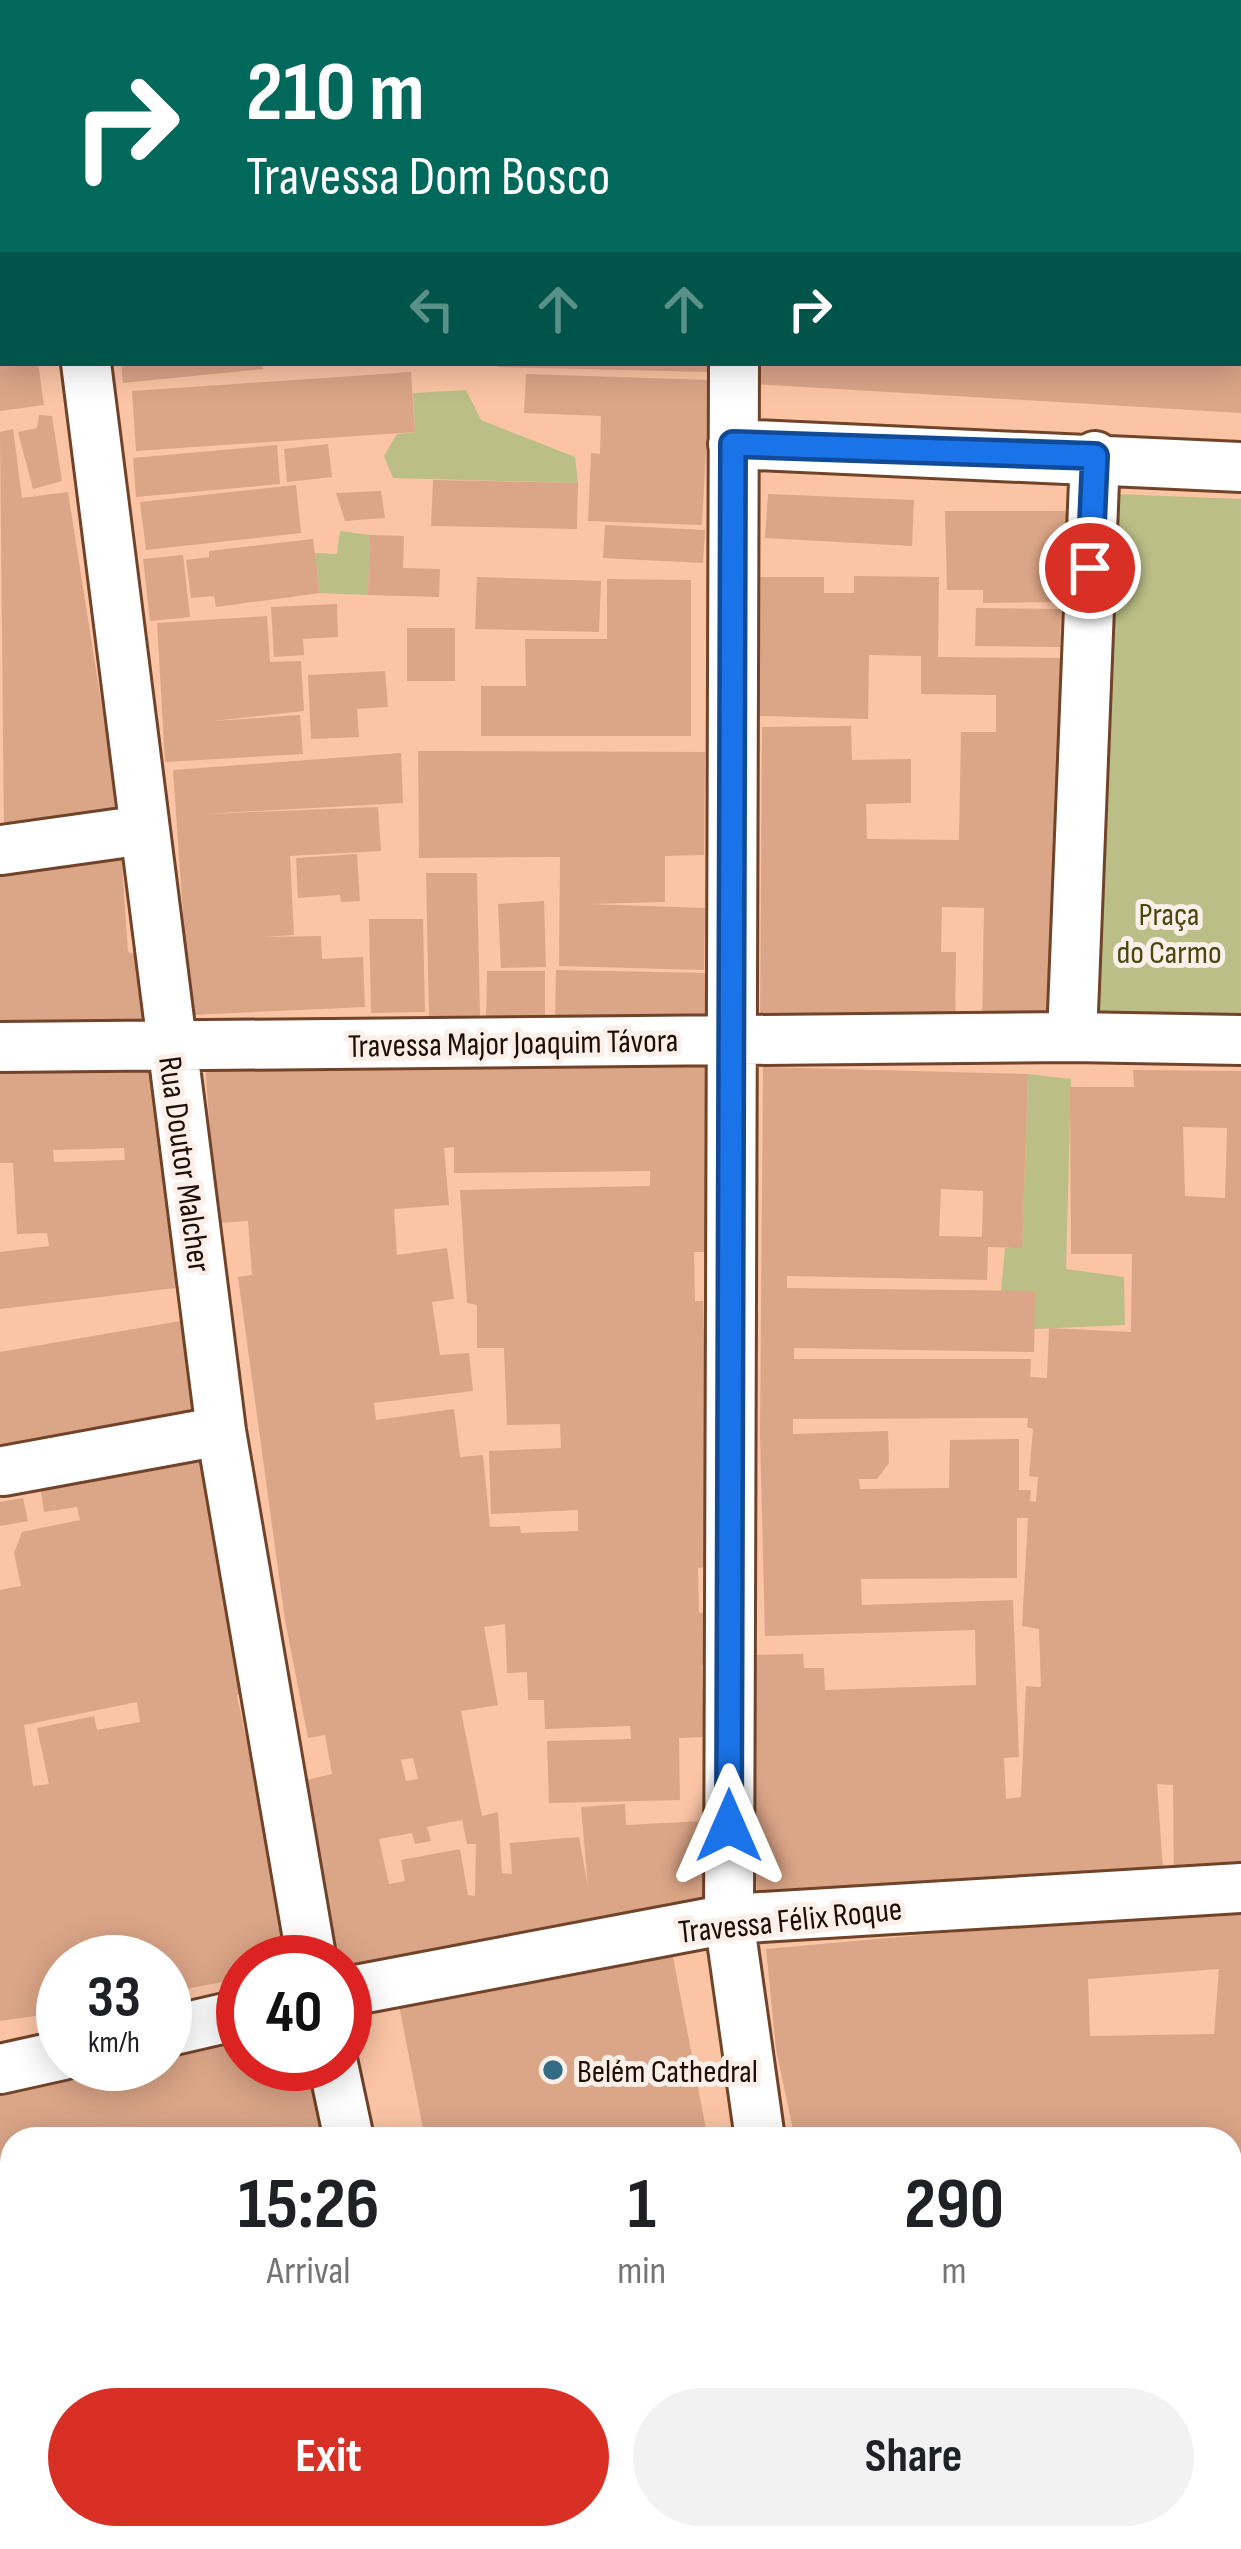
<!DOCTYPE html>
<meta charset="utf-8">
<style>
:root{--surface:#fff;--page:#f2f2f2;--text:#202124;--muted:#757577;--accent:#d93025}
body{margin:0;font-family:"Sofia Sans Condensed",sans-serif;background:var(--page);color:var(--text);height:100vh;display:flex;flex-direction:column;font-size:45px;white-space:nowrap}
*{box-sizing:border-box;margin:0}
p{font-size:39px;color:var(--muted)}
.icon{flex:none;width:66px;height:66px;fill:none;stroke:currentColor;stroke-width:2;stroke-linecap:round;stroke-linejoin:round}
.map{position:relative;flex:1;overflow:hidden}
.details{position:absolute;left:0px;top:2127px;width:1242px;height:423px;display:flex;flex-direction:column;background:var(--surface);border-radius:36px 36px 0 0;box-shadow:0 6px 30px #0003}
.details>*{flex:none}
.guide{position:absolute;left:0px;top:0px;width:1242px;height:366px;box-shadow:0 6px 30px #0003;background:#00695c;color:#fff;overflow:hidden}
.speed{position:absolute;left:36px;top:1935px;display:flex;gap:24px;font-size:60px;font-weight:700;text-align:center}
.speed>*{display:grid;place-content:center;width:156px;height:156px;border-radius:50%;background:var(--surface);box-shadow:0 6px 30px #0003;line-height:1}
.speed small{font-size:30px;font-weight:400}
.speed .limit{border:18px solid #d22;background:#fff;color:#111}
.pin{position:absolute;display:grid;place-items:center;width:102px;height:102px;color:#fff;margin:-51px;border:6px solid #fff;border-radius:50%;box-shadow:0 3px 12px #0007}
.me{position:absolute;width:132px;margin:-66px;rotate:0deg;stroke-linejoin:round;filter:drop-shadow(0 0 9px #0008)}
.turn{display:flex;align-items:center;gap:42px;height:252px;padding:0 48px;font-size:54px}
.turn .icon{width:156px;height:156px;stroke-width:2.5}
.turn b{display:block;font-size:84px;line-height:102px}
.lanes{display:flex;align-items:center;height:114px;padding:0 48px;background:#0003;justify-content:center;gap:60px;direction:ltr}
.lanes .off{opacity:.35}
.eta{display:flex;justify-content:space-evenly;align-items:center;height:204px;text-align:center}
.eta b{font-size:72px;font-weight:700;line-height:84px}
.button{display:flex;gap:24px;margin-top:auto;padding:24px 48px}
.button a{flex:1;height:138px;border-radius:72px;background:var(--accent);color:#fff;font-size:48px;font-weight:700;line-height:138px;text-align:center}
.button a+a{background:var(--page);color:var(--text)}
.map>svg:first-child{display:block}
.green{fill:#bbbe86}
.building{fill:#dba587;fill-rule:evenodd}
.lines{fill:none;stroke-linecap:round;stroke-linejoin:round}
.minor-casing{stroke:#714328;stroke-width:54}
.minor{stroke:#fff;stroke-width:48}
.route-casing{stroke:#114b97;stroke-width:30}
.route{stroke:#1a73e8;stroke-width:21}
.poi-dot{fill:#336b85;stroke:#fbf0e9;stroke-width:4.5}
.labels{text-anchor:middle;stroke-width:10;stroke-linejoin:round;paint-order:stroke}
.park-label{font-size:33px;fill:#47480c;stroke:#fbf0e9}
.street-label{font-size:33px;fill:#200d04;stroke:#fbf0e9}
.poi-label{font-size:33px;fill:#200d04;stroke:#fbf0e9;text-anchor:start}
</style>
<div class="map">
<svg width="1241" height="2549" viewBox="0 0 1241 2549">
<rect width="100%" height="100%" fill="#fbc4a5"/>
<!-- green -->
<path class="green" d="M 466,390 L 481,420 L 575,457 L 578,483 L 393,478 L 384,456 L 397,434 L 415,432 L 413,393 Z
M 1115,494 L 1241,499 L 1241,1031 L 1092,1024 Z
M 340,531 L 370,535 L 368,595 L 320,593 L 315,553 L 337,554 Z
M 1028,1074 L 1071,1079 L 1066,1269 L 1124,1277 L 1125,1325 L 1034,1329 L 1001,1291 L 1005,1248 L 1022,1247 Z
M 1230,2407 L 1241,2408 L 1241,2549 L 504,2549 L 518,2538 L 1230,2538 Z"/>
<!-- building -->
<path class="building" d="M 0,363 L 38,363 L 44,405 L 0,411 Z
M 121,363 L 262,363 L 263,369 L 123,383 Z
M 498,363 L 708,363 L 708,372 L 497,367 Z
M 755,363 L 1241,363 L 1241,413 L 754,384 Z
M 411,372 L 415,432 L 136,451 L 132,391 Z
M 526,374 L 710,380 L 702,525 L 588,521 L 591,453 L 600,454 L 601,416 L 524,413 Z
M 39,415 L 52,416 L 62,481 L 33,489 L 18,432 L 37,428 Z
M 13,429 L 22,498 L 68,492 L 120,822 L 4,838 L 0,432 Z
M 328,444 L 332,477 L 287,482 L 284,449 Z
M 277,445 L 280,484 L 136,497 L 133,458 Z
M 433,480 L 578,483 L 577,529 L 431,526 Z
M 296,485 L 301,533 L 146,550 L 140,502 Z
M 381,491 L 385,518 L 345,521 L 336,493 Z
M 768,494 L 914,500 L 912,546 L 765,538 Z
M 945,511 L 1071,511 L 1070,602 L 983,603 L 983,590 L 947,590 Z
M 605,525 L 705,530 L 703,563 L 603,558 Z
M 370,535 L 404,536 L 403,568 L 440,569 L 439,597 L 368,595 Z
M 313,539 L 320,593 L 216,607 L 214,596 L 191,598 L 186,560 L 209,557 L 209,551 Z
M 183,555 L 190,617 L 150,621 L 143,559 Z
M 854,576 L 939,577 L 938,657 L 1066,658 L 1059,1028 L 982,1027 L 984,908 L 942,907 L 941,952 L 956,952 L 955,1029 L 760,1026 L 762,727 L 851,726 L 852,760 L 911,759 L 911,803 L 866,804 L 867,839 L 959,840 L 961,732 L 996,732 L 996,695 L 921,694 L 921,656 L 869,655 L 868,719 L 758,716 L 760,577 L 824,577 L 824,593 L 854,593 Z
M 477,577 L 601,581 L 599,632 L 475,629 Z
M 607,579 L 691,580 L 691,736 L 481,736 L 481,686 L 526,686 L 525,639 L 607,639 Z
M 337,604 L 338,637 L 303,639 L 304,655 L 274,657 L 271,607 Z
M 976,608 L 1061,609 L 1060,647 L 975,646 Z
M 267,616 L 270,662 L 301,661 L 304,711 L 214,721 L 300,715 L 303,754 L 165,762 L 157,623 Z
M 407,628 L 455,628 L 455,681 L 407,681 Z
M 385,671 L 388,707 L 357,709 L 359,737 L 311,739 L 308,675 Z
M 418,751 L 705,752 L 704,855 L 665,856 L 665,902 L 589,904 L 705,908 L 704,970 L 559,966 L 560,857 L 419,858 Z
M 401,753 L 403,803 L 203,814 L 378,807 L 381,851 L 290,856 L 294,935 L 264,937 L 321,936 L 322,959 L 363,957 L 365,1007 L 190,1015 L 173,770 Z
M 121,850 L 128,952 L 139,955 L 142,1020 L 0,1024 L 0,862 Z
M 357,854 L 360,901 L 341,902 L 340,895 L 298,898 L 296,858 Z
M 426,873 L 477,873 L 480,1016 L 429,1017 Z
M 544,901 L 546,967 L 501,968 L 498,904 Z
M 369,919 L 423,919 L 425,1012 L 371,1013 Z
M 556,970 L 710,973 L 709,1029 L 555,1027 Z
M 487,971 L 545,971 L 545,1021 L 486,1021 Z
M 724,1059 L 725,1185 L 706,1185 L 708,1252 L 694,1252 L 695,1301 L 703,1301 L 709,1567 L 698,1568 L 699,1613 L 710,1612 L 712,1665 L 702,1665 L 704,1737 L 679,1738 L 680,1800 L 549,1803 L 547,1741 L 631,1739 L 630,1726 L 545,1729 L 544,1700 L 528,1700 L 527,1672 L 507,1673 L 505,1624 L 484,1627 L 498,1705 L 461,1711 L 482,1816 L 498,1812 L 502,1873 L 512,1874 L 510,1843 L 579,1837 L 588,1887 L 581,1807 L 625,1804 L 626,1825 L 703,1821 L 706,1908 L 345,1972 L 345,1962 L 338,1962 L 306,1780 L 332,1774 L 325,1735 L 308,1738 L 285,1620 L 238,1277 L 252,1275 L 248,1221 L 217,1223 L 205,1064 ZM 454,1147 L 454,1173 L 650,1171 L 650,1186 L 460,1190 L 467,1303 L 477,1305 L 477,1348 L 504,1348 L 507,1425 L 560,1424 L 561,1448 L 489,1451 L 491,1514 L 578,1510 L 578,1531 L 521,1533 L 520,1526 L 490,1527 L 483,1455 L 460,1457 L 454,1409 L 376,1420 L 374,1403 L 473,1391 L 469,1353 L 440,1355 L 432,1302 L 454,1299 L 447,1248 L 397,1255 L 394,1209 L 449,1205 L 444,1148 ZM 413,1758 L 418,1779 L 406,1781 L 401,1760 ZM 462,1820 L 467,1844 L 476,1844 L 475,1896 L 468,1895 L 460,1849 L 401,1860 L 405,1881 L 389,1884 L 379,1839 L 412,1833 L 415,1844 L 431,1841 L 427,1827 Z
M 152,1060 L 184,1287 L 0,1309 L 0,1252 L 49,1246 L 47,1233 L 17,1234 L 13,1163 L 0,1163 L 0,1063 ZM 124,1148 L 125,1160 L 54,1162 L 53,1150 Z
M 763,1067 L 1028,1074 L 1022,1248 L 988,1247 L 987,1280 L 787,1276 L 787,1288 L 1035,1291 L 1034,1352 L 794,1348 L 794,1359 L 1031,1359 L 1030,1377 L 1047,1378 L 1049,1328 L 1131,1332 L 1132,1254 L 1071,1254 L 1070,1087 L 1134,1087 L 1133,1070 L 1241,1071 L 1241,1880 L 1174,1882 L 1173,1785 L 1157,1784 L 1164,1884 L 757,1915 L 755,1655 L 803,1654 L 804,1668 L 824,1668 L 825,1690 L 976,1685 L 975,1630 L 765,1636 L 760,1434 ZM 1183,1127 L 1227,1128 L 1225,1198 L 1185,1196 ZM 941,1189 L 983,1191 L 982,1237 L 939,1236 ZM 1028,1418 L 1027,1427 L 1033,1429 L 1029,1476 L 1038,1477 L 1036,1502 L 1030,1501 L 1031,1490 L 1019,1490 L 1019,1439 L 950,1440 L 949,1488 L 860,1489 L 859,1479 L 877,1479 L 889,1463 L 888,1431 L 793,1434 L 793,1419 ZM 1017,1518 L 1028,1518 L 1022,1626 L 1039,1629 L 1041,1687 L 1026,1686 L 1021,1797 L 1006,1799 L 1004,1758 L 1019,1757 L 1013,1600 L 862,1605 L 861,1579 L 1017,1578 Z
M 186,1320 L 207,1428 L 0,1461 L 0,1352 Z
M 204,1446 L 247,1693 L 237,1695 L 292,1962 L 243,1962 L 243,1978 L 165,1993 L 165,1962 L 63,1962 L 63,2012 L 0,2021 L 0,1590 L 21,1586 L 14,1553 L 22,1532 L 80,1520 L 77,1507 L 44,1512 L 38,1472 ZM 137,1702 L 140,1722 L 97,1730 L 94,1716 L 37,1728 L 49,1784 L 33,1786 L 24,1725 Z
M 23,1498 L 28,1521 L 0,1526 L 0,1502 Z
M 1241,1906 L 1241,2308 L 1230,2310 L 1230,2139 L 795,2139 L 776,2049 L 766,1949 ZM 1219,1969 L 1214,2034 L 1090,2036 L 1088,1979 Z
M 671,1947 L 708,2139 L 425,2139 L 398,2000 Z
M 243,2032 L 243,2064 L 319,2064 L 334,2139 L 12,2139 L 12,2538 L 88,2538 L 76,2545 L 78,2549 L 0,2549 L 0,2089 L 106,2064 L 165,2064 L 165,2050 Z
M 162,2538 L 418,2538 L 420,2549 L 150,2549 Z"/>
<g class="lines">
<!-- minor casing -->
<g class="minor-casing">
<path id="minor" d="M 38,0 L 38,3
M 738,3 L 739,0
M 0,76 L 3,76
M 86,363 L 221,1431 L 312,1962
M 734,363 L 729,1919 L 760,2139
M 733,444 L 1241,467
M 1,850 L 144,830
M 1072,1037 L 1095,456
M 0,1047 L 1072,1037 L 1241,1040
M 4,1471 L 221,1431
M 345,1992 L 729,1919 L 1241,1888
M 165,2032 L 243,2014
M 333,2064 L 349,2139
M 0,2069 L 63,2055
M 1230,2372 L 1241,2364
M 432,2538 L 434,2549
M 534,2549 L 546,2538
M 1222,2549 L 1223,2538"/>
</g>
<!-- minor -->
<use href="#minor" class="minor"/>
</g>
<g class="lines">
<!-- route casing -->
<g class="route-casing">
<path id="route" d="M 729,1826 L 733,444 L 1095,456 L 1090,568"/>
</g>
<!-- route -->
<use href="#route" class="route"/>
</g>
<!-- markers -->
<circle class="poi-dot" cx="553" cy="2070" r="12"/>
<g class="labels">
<!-- park labels -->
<g class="park-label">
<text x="1169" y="925">Praça<tspan x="1169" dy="38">do Carmo</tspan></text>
</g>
<!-- street labels -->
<g class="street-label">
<text transform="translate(513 1042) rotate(-1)" y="12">Travessa Major Joaquim Távora</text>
<text transform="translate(186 1164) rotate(82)" y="12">Rua Doutor Malcher</text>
<text transform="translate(790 1919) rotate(-6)" y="12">Travessa Félix Roque</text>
</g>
<!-- poi labels -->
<g class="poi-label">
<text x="577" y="2082">Belém Cathedral</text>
</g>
</g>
</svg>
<div class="speed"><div>33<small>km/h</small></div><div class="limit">40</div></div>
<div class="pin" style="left:1090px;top:568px;background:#d93025"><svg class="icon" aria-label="arrive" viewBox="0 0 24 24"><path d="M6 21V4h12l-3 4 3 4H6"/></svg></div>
<svg class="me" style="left:729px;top:1826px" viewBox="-20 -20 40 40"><path d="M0-17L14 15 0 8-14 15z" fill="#1a73e8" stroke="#fff" stroke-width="4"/></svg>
<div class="guide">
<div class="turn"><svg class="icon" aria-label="right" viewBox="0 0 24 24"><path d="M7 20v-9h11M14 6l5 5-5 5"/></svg><div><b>210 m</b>Travessa Dom Bosco</div></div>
<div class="lanes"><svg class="icon off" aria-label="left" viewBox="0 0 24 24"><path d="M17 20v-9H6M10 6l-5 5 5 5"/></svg><svg class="icon off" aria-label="ahead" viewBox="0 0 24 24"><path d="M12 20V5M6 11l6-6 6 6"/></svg><svg class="icon off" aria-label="ahead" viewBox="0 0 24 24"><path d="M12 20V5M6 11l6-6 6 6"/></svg><svg class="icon" aria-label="right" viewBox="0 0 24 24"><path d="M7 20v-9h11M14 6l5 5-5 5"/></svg></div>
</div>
<section class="details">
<div class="eta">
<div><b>15:26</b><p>Arrival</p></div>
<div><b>1</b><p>min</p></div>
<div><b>290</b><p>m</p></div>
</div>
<div class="button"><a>Exit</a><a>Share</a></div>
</section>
</div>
